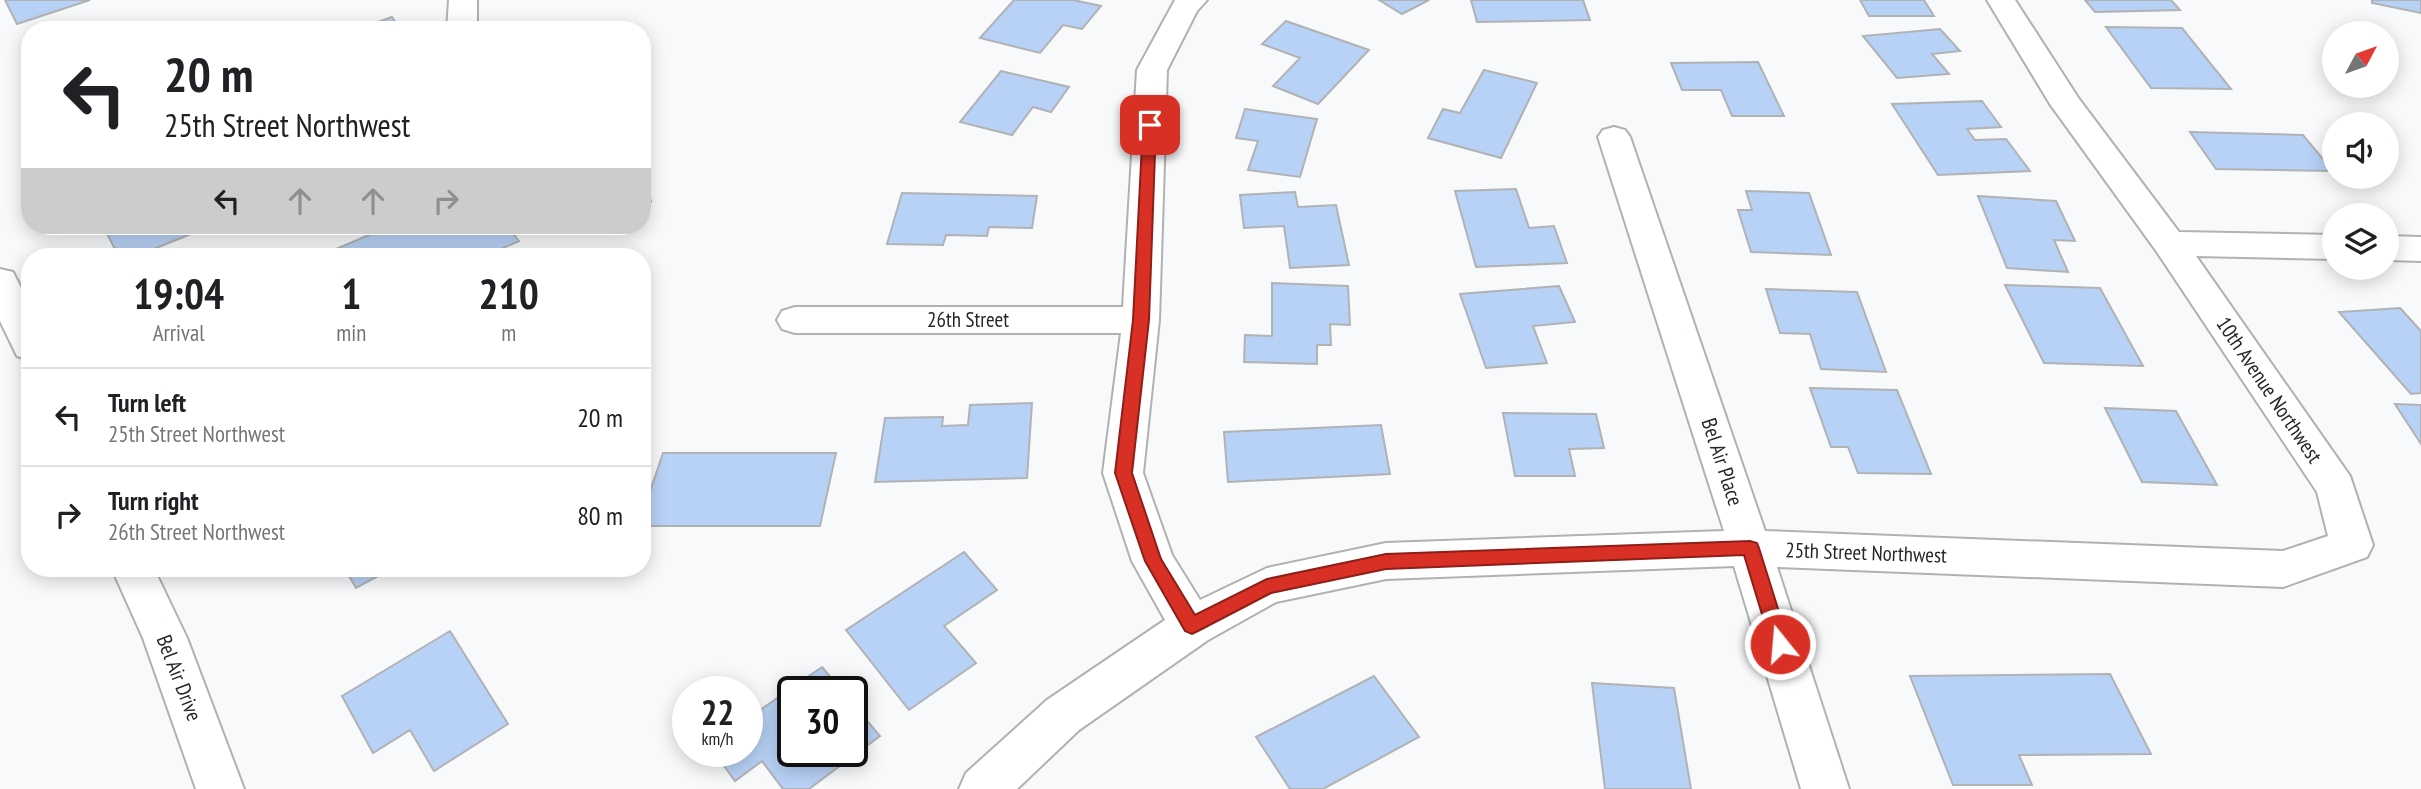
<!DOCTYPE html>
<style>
:root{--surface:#fff;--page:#f2f2f2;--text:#202124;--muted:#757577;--line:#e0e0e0}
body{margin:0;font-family:"PT Sans Narrow",sans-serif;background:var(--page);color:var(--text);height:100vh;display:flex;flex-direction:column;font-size:26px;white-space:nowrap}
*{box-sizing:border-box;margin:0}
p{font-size:23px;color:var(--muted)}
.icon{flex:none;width:38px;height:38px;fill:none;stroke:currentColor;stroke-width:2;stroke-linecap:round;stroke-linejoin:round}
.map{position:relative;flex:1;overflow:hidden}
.details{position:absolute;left:21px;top:248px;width:630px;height:329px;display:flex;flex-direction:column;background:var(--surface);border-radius:28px;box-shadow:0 4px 18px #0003}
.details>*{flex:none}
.hud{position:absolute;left:21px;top:21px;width:630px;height:214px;border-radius:28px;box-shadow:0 4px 18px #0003;background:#fff;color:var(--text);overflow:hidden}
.needle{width:46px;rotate:49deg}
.controls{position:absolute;left:2322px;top:21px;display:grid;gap:14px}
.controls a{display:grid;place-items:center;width:77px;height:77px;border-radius:50%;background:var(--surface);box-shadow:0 4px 18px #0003;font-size:35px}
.speed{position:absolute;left:672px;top:676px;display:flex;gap:14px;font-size:35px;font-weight:700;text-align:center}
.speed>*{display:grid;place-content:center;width:91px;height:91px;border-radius:50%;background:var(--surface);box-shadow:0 4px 18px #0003;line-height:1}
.speed small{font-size:18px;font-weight:400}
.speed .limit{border:4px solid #111;border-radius:10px;background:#fff;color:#111}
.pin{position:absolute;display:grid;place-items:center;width:60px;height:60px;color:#fff;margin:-30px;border-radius:14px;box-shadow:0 4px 10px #0006}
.me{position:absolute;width:77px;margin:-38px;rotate:343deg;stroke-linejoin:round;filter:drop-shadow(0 0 5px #0008)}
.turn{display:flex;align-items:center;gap:24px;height:147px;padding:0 28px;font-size:32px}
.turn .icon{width:91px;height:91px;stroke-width:2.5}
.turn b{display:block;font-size:49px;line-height:60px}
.lanes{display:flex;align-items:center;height:66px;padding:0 28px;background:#0003;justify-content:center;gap:35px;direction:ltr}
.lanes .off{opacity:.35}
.eta{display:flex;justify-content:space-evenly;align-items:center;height:119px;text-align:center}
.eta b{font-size:42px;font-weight:700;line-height:49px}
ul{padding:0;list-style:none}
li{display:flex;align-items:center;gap:21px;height:98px;padding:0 28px;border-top:2px solid var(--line)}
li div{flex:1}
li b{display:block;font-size:26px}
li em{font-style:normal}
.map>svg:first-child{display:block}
.building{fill:#b8d1f6;stroke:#b1b2b4;stroke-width:2}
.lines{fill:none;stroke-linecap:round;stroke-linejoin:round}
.street-casing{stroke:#b0b1b3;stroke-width:4}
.street{fill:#fff;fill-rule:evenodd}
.route{fill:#d93025;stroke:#8d1f18;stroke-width:2}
.labels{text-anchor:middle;stroke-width:6;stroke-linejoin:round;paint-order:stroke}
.street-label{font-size:21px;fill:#262728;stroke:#fff}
</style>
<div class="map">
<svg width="2421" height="789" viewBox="0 0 2421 789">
<rect width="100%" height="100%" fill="#f8f9fb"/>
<!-- building -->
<path class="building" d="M 5,0 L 90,0 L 17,24 Z
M 1014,0 L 1073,0 L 1101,6 L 1082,29 L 1063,25 L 1040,53 L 980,38 Z
M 1379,0 L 1429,0 L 1402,14 Z
M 1471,0 L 1583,0 L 1590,20 L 1477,22 Z
M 1860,0 L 1924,0 L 1934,16 L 1869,16 Z
M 2085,0 L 2171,0 L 2180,10 L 2095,12 Z
M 2372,0 L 2421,0 L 2421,13 L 2372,3 Z
M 392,17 L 401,30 L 356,30 Z
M 1286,21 L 1369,50 L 1318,104 L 1273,86 L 1300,58 L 1262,44 Z
M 2106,27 L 2182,28 L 2231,89 L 2151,88 Z
M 1940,29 L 1960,51 L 1932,54 L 1949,74 L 1897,78 L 1863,36 Z
M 1758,62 L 1784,116 L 1732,116 L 1721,90 L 1682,90 L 1671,63 Z
M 1484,70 L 1537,83 L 1501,158 L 1428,138 L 1443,109 L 1460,113 Z
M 1001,71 L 1069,87 L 1051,112 L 1033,107 L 1012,135 L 960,122 Z
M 1982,101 L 2001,127 L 1967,129 L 1975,140 L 2006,139 L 2030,171 L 1938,175 L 1892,104 Z
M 1245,109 L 1317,119 L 1300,177 L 1248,170 L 1258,141 L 1236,138 Z
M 2190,132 L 2303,135 L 2333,171 L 2216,169 Z
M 642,162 L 651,202 L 642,204 Z
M 1516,189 L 1529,228 L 1554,226 L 1567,263 L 1476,267 L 1455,191 Z
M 1746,191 L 1809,193 L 1831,255 L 1751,252 L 1738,210 L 1752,210 Z
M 1295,192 L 1298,207 L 1336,205 L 1349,265 L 1290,268 L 1284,226 L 1244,228 L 1240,195 Z
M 902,193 L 1037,196 L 1032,228 L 989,227 L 987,236 L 946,235 L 943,245 L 887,244 Z
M 1978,196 L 2056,201 L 2075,241 L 2054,240 L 2068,272 L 2007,268 Z
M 103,226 L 186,226 L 191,234 L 134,257 L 119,257 Z
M 390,226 L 404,226 L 409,232 L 424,226 L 507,226 L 519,241 L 483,257 L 426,257 L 420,249 L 402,257 L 341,257 L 336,249 Z
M 1272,283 L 1348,286 L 1350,325 L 1330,324 L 1331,345 L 1317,345 L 1317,364 L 1244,362 L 1245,335 L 1272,336 Z
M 2005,285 L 2100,288 L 2143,366 L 2044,363 Z
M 1559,286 L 1575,322 L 1533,326 L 1547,363 L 1486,368 L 1460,294 Z
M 1766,289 L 1857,292 L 1886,372 L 1821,369 L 1810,334 L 1780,333 Z
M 2400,308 L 2421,331 L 2421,393 L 2411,394 L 2339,312 Z
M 1810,388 L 1897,390 L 1931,474 L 1858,473 L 1848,447 L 1831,447 Z
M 1032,403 L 1027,478 L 875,482 L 885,418 L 943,417 L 942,426 L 968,425 L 970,405 Z
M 2395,404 L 2421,405 L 2421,444 Z
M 2105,408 L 2176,411 L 2217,485 L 2142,482 Z
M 1503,413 L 1596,414 L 1604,448 L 1569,449 L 1575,476 L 1515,476 Z
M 1381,425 L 1390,474 L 1228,482 L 1224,432 Z
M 663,453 L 836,453 L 820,526 L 642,526 L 642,515 Z
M 964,552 L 997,590 L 944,626 L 976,663 L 909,710 L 846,630 Z
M 345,569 L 391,569 L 356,588 Z
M 450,631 L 508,724 L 434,771 L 410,730 L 373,753 L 342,696 Z
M 822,667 L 842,691 L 793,691 L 793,751 L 852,751 L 852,703 L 880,736 L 809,789 L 783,789 L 762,761 L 735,781 L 713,751 L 747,751 L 747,719 Z
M 2110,674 L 2151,754 L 2019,755 L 2032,785 L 1953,785 L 1910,676 Z
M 1374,676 L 1419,737 L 1323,789 L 1290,789 L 1256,737 Z
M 1592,683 L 1674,688 L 1691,789 L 1605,789 Z"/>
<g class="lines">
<!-- street casing -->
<g class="street-casing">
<path id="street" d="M 449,0 L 477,0 L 477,30 L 447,30 Z
M 1175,0 L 1207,0 L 1197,11 L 1167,70 L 1159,320 L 1143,473 L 1172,555 L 1200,600 L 1267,568 L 1386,543 L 1724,531 L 1598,137 L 1603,130 L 1614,127 L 1625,130 L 1630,137 L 1765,531 L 2283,551 L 2328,536 L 2317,492 L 2157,252 L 2050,104 L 1987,0 L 2015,0 L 2079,99 L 2179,232 L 2334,235 L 2334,259 L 2196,256 L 2350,476 L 2373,545 L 2367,557 L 2283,587 L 1777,567 L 1849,789 L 1801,789 L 1734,566 L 1386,579 L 1276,602 L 1208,640 L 1079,730 L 1017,789 L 959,789 L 966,773 L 1047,700 L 1165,620 L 1132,561 L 1103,473 L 1121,333 L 795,333 L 782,329 L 777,320 L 782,311 L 795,307 L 1123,307 L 1137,70 Z
M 2387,236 L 2421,237 L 2421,261 L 2387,260 Z
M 0,269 L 13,272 L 30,306 L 30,360 L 17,356 L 0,321 Z
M 112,569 L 154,569 L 187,638 L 244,789 L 196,789 L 143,638 Z"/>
</g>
<!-- street -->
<use href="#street" class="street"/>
</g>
<!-- route -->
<path class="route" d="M 1150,121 L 1156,125 L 1149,320 L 1132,473 L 1161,559 L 1195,615 L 1267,579 L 1386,554 L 1750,541 L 1757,543 L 1759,548 L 1789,644 L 1787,650 L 1780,652 L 1774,650 L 1771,644 L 1744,555 L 1386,569 L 1271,593 L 1198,631 L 1192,634 L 1185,631 L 1145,561 L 1115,473 L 1133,320 L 1143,125 Z"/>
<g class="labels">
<!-- street labels -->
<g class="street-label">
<text x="968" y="327">26th Street</text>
<text transform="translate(2269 390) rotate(56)" y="7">10th Avenue Northwest</text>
<text transform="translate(1722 462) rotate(72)" y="7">Bel Air Place</text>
<text transform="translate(1866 553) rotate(2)" y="7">25th Street Northwest</text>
<text transform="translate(179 678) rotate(69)" y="7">Bel Air Drive</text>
</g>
</g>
</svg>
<div class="controls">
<a><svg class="needle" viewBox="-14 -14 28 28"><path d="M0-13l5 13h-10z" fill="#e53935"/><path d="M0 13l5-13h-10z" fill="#757577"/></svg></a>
<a><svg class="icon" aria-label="sound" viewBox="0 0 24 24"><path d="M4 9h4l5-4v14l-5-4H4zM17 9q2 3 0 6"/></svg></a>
<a><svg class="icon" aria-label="layers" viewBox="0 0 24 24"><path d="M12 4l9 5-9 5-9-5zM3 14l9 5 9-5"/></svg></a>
</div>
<div class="speed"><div>22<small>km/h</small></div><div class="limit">30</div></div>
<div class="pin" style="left:1150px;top:125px;background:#d93025"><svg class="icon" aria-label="arrive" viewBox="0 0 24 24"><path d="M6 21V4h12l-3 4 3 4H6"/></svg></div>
<svg class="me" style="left:1780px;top:644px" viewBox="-20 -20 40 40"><circle r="17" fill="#d93025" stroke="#fff" stroke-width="3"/><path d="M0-11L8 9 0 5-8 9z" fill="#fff"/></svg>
<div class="hud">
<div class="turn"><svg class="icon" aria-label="left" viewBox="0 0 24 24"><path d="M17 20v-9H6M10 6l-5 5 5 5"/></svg><div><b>20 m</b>25th Street Northwest</div></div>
<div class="lanes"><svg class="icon" aria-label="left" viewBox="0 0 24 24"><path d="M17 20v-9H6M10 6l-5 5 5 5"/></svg><svg class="icon off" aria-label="ahead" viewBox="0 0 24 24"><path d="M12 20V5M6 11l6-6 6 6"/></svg><svg class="icon off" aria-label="ahead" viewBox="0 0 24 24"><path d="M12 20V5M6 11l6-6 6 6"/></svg><svg class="icon off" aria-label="right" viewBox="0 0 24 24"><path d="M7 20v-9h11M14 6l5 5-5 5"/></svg></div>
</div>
<section class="details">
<div class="eta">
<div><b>19:04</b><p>Arrival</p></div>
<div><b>1</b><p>min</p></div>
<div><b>210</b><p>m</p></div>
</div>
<ul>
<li><svg class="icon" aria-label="left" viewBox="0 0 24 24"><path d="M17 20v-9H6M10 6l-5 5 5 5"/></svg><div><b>Turn left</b><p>25th Street Northwest</p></div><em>20 m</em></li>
<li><svg class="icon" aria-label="right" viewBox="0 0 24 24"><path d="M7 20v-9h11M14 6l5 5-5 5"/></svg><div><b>Turn right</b><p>26th Street Northwest</p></div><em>80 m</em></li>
</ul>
</section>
</div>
